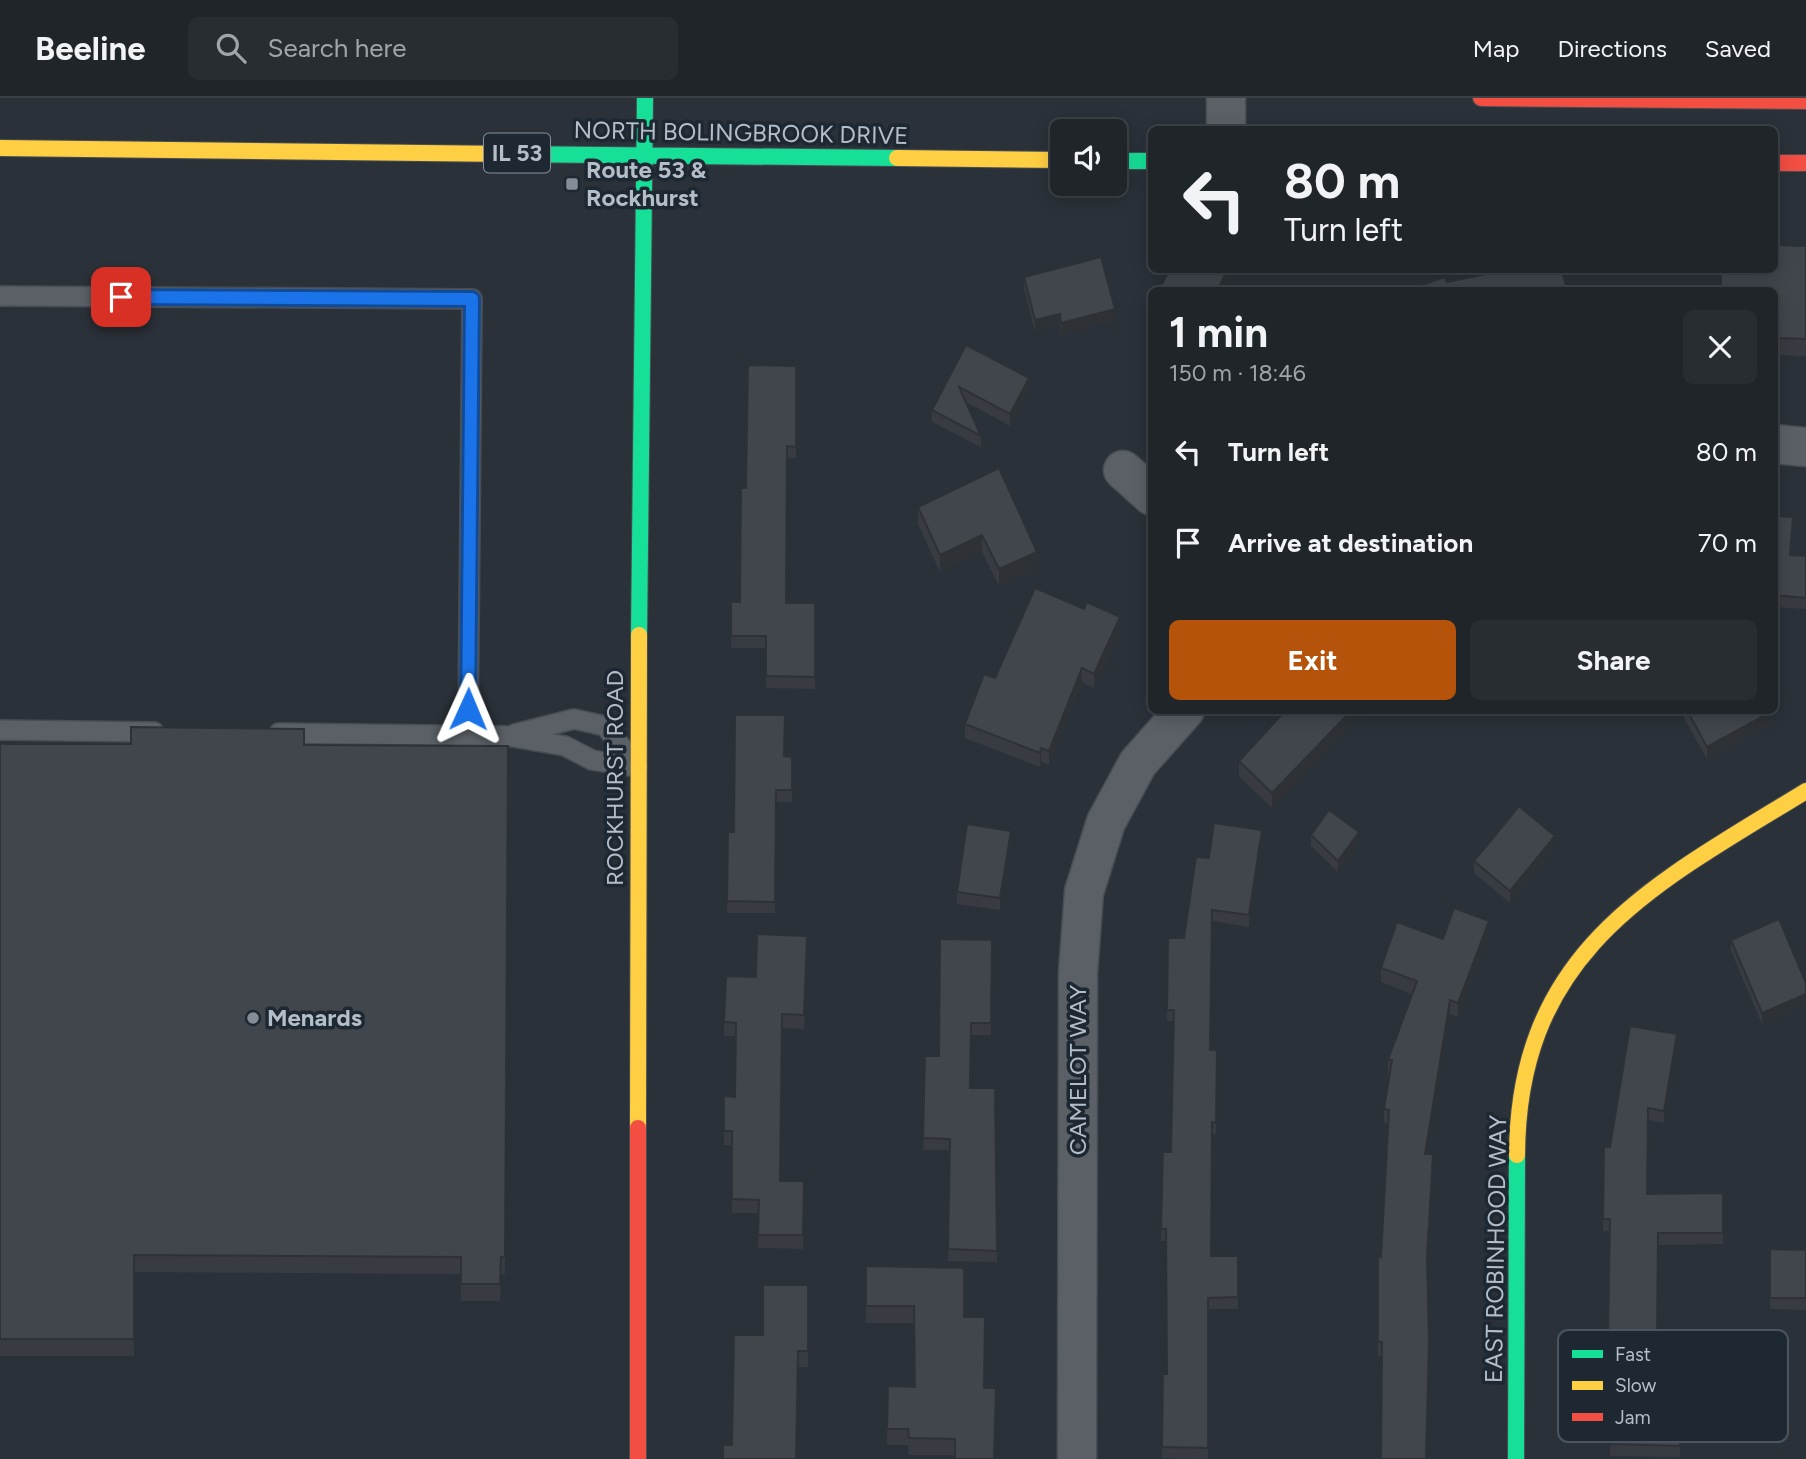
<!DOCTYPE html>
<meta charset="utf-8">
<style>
:root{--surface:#20252a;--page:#282d32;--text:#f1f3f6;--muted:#a2a5a8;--line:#3d4247;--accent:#b45309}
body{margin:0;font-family:Figtree,sans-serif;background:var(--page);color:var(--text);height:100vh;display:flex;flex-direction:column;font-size:26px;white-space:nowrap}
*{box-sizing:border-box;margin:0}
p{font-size:23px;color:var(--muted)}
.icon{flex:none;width:38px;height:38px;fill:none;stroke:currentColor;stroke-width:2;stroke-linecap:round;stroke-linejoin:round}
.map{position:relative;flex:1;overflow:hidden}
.side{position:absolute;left:1148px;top:189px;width:630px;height:427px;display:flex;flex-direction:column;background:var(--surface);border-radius:10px;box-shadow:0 4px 18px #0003,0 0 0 2px var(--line)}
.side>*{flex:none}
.top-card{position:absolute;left:1148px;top:28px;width:630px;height:147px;border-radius:10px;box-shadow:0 4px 18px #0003,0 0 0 2px var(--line);background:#20252a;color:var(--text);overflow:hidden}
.fabs{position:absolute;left:1050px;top:21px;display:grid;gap:14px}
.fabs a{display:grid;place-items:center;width:77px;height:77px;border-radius:10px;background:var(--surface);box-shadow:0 4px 18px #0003,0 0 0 2px var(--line);font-size:35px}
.pin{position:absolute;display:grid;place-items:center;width:60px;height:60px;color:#fff;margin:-30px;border-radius:14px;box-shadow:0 4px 10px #0006}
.me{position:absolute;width:77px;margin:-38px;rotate:1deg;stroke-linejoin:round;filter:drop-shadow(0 0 5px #0008)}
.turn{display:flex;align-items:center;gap:24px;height:147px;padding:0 21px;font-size:32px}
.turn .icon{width:91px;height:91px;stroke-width:2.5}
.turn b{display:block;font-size:49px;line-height:60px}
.round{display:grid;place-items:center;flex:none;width:74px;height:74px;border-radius:10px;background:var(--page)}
.headline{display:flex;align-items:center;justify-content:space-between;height:119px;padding:0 21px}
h1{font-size:42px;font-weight:700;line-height:52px}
.button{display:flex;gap:14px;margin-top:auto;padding:14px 21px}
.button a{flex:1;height:80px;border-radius:10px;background:var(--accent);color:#fff;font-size:28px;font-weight:700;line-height:80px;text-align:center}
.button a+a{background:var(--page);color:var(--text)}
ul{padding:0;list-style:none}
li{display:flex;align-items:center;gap:21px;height:91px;padding:0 21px}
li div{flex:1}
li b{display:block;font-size:26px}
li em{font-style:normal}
header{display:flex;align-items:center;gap:42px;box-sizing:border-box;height:98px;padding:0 35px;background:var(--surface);border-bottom:2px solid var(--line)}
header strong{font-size:33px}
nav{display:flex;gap:38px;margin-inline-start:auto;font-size:24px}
.search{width:490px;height:63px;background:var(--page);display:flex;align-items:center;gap:18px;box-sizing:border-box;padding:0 24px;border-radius:10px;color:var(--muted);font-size:26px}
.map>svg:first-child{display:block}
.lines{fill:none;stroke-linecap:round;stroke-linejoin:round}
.lane-casing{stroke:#484d53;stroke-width:22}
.street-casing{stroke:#484d53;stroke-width:41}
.fast-casing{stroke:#484d53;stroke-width:18}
.slow-casing{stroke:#484d53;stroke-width:18}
.jam-casing{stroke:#484d53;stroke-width:18}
.lane{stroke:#5a6066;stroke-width:19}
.street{stroke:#5a6066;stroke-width:38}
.fast{stroke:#16e098;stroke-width:16}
.slow{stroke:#ffcf43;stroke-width:16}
.jam{stroke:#f24e42;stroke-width:16}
.wall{fill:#383c42}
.shaded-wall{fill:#2e3136}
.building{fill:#41464d;stroke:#2e3136;stroke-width:2}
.route-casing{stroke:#114b97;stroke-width:18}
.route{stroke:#1a73e8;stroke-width:12}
.poi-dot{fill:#848d96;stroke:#1d2833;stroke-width:2.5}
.labels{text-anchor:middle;stroke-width:7;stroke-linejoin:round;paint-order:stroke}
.shield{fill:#1d2833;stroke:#87919c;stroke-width:2}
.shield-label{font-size:23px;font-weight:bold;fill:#b4bec9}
.street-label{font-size:24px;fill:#b4bec9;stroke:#1d2833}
.poi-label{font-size:24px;font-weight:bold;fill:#b4bec9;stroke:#1d2833;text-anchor:start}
.key{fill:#1d2833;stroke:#4a5560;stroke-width:2}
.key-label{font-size:19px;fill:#b4bec9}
</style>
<header>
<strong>Beeline</strong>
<div class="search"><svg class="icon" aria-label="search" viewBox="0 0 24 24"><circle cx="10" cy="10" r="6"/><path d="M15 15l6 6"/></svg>Search here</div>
<nav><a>Map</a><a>Directions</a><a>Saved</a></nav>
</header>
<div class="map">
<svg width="1806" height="1361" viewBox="0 0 1806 1361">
<rect width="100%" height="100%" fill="#2a3138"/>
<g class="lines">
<!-- lane casing -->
<g class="lane-casing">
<path id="lane" d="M 0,198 L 472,201 L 468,638
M 0,632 L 154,634
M 279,635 L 507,638 L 565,648 L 592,662 L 637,669
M 515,636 L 574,621 L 605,628 L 633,663"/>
</g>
<!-- street casing -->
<g class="street-casing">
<path id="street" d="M 1226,0 L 1226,32
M 1774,346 L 1806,349
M 1123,372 L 1152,398
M 1077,1361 L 1078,875 L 1084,794 L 1106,724 L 1138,665 L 1185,612"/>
</g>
<!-- fast casing -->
<g class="fast-casing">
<path id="fast" d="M 508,56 L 897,60
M 1115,63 L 1152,63
M 639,537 L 645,0
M 1516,1361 L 1517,1057"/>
</g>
<!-- slow casing -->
<g class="slow-casing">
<path id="slow" d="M 0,50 L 508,56
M 897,60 L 1062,62
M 638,1030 L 639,537
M 1517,1057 C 1518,852 1653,787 1806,693"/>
</g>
<!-- jam casing -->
<g class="jam-casing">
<path id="jam" d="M 1481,0 L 1806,3
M 1774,65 L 1806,65
M 638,1030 L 638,1361"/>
</g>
<!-- lane -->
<use href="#lane" class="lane"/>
<!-- street -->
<use href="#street" class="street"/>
<!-- fast -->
<use href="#fast" class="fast"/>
<!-- slow -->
<use href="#slow" class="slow"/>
<!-- jam -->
<use href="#jam" class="jam"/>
</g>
<!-- wall -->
<path class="wall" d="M 1806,148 L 1806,258 L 1774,257 L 1774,192 Z
M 1024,179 L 1115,223 L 1061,237 L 1060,227 L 1035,234 L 1024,191 Z
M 1152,210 L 1152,231 L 1150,230 L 1150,213 Z
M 966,247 L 1029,292 L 1010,328 L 966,304 L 981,338 L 981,349 L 932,324 L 932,312 Z
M 796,268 L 796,360 L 787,360 L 786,505 L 815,505 L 815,591 L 766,590 L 766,550 L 731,550 L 731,504 L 740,504 L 746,390 Z
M 999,370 L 1037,471 L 999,488 L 982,454 L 940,474 L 918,426 L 918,409 Z
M 1774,418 L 1793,431 L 1791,457 L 1806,458 L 1806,511 L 1774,509 Z
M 1120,534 L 1094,590 L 1082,584 L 1049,667 L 1041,664 L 1040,669 L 965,640 L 965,626 L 995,580 Z
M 1286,612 L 1272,710 L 1239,678 L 1239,663 Z
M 1684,612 L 1770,612 L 1771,626 L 1707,661 L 1684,620 Z
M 0,646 L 508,648 L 505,1176 L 501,1176 L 500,1203 L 461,1203 L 461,1176 L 134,1174 L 134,1258 L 0,1258 Z
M 784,658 L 792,659 L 792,704 L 776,704 L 775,815 L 727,815 L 728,734 L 734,734 Z
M 1311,737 L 1359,746 L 1338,774 L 1311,748 Z
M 1011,744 L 1000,812 L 957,806 L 957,794 Z
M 1262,744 L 1249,829 L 1212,823 L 1210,952 L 1217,952 L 1216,1036 L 1212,1036 L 1211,1158 L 1238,1158 L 1238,1211 L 1208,1211 L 1208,1361 L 1162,1360 L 1163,1276 L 1167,1276 L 1166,1143 L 1161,1143 L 1163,1054 L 1171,1054 L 1174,923 L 1167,923 L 1168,840 L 1184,840 Z
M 1555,750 L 1510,805 L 1474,775 L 1474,763 Z
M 1489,837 L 1458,919 L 1450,916 L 1427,1056 L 1433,1070 L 1382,1258 L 1378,1258 L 1378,1159 L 1381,1159 L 1388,1026 L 1384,1025 L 1384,1011 L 1390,976 L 1388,976 L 1388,962 L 1412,896 L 1381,884 L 1381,870 L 1443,841 Z
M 992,842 L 991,937 L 971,937 L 970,990 L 995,990 L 997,1164 L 948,1163 L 950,1052 L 923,1052 L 925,958 L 939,958 Z
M 1731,842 L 1806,885 L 1806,907 L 1762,926 L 1731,853 Z
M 807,852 L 804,931 L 782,930 L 780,1083 L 804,1083 L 803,1151 L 758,1150 L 759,1115 L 732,1115 L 732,1047 L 724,1047 L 724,998 L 735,999 L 736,938 L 724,938 L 724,924 Z
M 1677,948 L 1664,1025 L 1648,1022 L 1647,1096 L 1723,1095 L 1723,1146 L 1658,1147 L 1657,1249 L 1608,1248 L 1610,1133 L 1603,1133 L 1604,1049 L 1610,1049 Z
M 1770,1151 L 1806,1152 L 1806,1212 L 1770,1211 Z
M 866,1168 L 964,1170 L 955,1357 L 909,1357 L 908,1347 L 887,1347 L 888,1288 L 915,1289 L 914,1225 L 866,1225 Z
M 808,1187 L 808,1269 L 798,1269 L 732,1347 Z
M 1611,1303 L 1681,1305 L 1680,1359 L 1610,1358 Z"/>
<!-- shaded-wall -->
<path class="shaded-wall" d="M 1227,172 L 1234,172 L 1234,174 L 1226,192 L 1218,192 Z
M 1115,211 L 1115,223 L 1061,237 L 1061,225 Z
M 1060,216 L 1060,227 L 1035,234 L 1035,222 Z
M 1029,280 L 1029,292 L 1010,328 L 1010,316 Z
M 982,437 L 982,454 L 940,474 L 940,457 Z
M 1037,454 L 1037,471 L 999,488 L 999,471 Z
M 1120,519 L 1120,534 L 1094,590 L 1094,576 Z
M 1082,570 L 1082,584 L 1049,667 L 1049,653 Z
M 1352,612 L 1366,612 L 1272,710 L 1272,695 Z
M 1771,614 L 1771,626 L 1707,661 L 1707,649 Z
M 1041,650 L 1041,664 L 1040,669 L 1040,655 Z
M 1262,732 L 1262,744 L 1249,829 L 1249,817 Z
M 1011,733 L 1011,744 L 1000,812 L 1000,800 Z
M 1359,734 L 1359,746 L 1338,774 L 1338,763 Z
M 1555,738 L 1555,750 L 1510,805 L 1510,793 Z
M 1489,823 L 1489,837 L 1458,919 L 1458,905 Z
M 1806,896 L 1806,907 L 1762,926 L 1762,915 Z
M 1450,902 L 1450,916 L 1425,1070 L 1425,1056 Z
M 1677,936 L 1677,948 L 1664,1025 L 1664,1013 Z
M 1433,1056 L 1433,1070 L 1427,1173 L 1427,1159 Z"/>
<!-- building -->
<path class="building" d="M 1774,147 L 1806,148 L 1806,241 L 1774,240 L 1774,192 L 1721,192 L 1721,172 L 1774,172 Z
M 1101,159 L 1115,211 L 1061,225 L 1060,216 L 1035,222 L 1024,179 Z
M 1169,172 L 1227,172 L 1218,192 L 1159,192 Z
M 1505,172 L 1562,172 L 1567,192 L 1406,192 L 1445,179 L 1447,184 Z
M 966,247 L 1029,280 L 1010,316 L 959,289 L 981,338 L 932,312 Z
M 748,267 L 796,268 L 796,349 L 787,348 L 786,505 L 815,505 L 815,579 L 766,578 L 766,538 L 731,538 L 731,504 L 740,504 L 741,390 L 746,390 Z
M 999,370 L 1037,454 L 999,471 L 982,437 L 940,457 L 918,409 Z
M 1774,418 L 1793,419 L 1790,457 L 1806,458 L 1806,500 L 1774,497 Z
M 1035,490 L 1084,511 L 1087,504 L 1120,519 L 1094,576 L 1082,570 L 1049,653 L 1041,650 L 1040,655 L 965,626 L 984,576 L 995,580 Z
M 1286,612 L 1352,612 L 1272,695 L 1239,663 Z
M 1687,612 L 1770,612 L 1771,614 L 1707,649 Z
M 735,617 L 785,617 L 784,658 L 792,659 L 792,692 L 776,692 L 775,804 L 727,803 L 728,734 L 734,734 Z
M 131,629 L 304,631 L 304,647 L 508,648 L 505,1159 L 501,1159 L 500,1186 L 461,1186 L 461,1159 L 134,1157 L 134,1241 L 0,1241 L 0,646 L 131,646 Z
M 1519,708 L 1555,738 L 1510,793 L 1474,763 Z
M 1329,712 L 1359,734 L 1338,763 L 1311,737 Z
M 1214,725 L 1262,732 L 1249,817 L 1212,812 L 1210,952 L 1217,952 L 1216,1025 L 1212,1024 L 1211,1158 L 1238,1158 L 1238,1199 L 1208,1200 L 1208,1350 L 1162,1349 L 1163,1276 L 1167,1276 L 1166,1131 L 1161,1131 L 1163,1054 L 1171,1054 L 1174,912 L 1167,912 L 1168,840 L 1184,840 L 1196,759 L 1209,760 Z
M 967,726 L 1011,733 L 1000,800 L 957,794 Z
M 1454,810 L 1489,823 L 1458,905 L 1450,902 L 1425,1056 L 1433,1056 L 1427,1159 L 1429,1244 L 1426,1361 L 1381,1361 L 1382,1244 L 1378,1244 L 1378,1159 L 1381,1159 L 1389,1012 L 1384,1011 L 1392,962 L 1388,962 L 1417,883 L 1381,870 L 1397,824 L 1443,841 Z
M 1779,821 L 1806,885 L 1806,896 L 1762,915 L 1731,842 Z
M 757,836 L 807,838 L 804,917 L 782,916 L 780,1083 L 804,1083 L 803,1137 L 758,1137 L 759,1102 L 732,1101 L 732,1033 L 724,1033 L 724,998 L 735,999 L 736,925 L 724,924 L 726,878 L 756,879 Z
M 940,841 L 992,842 L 991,925 L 971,925 L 970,990 L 995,990 L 997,1153 L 948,1151 L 950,1041 L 923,1040 L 925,958 L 939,958 Z
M 1630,928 L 1677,936 L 1664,1013 L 1648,1010 L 1647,1096 L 1723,1095 L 1723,1135 L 1658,1135 L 1657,1238 L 1608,1237 L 1610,1121 L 1603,1121 L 1604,1049 L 1610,1049 Z
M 1770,1151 L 1806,1152 L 1806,1200 L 1770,1200 Z
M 866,1168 L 964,1170 L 964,1219 L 985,1219 L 984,1290 L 996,1290 L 994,1361 L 955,1361 L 955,1341 L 909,1340 L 908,1331 L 887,1331 L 888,1288 L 915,1289 L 914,1208 L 866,1208 Z
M 763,1187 L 808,1187 L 808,1253 L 798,1253 L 796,1361 L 723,1361 L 723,1347 L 732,1347 L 734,1237 L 763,1237 Z
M 1611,1303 L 1681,1305 L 1680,1348 L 1610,1346 Z"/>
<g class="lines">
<!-- route casing -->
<g class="route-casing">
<path id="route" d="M 121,199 L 472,201 L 468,611"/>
</g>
<!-- route -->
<use href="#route" class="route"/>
</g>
<!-- markers -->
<g class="poi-dot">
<rect x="565" y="79" width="14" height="14" rx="3.5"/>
<circle cx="253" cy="920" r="7"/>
</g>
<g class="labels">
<!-- shield labels -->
<rect class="shield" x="484" y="35.5" width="66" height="39" rx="5"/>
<g class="shield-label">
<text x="517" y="63">IL 53</text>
</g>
<!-- street labels -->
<g class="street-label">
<text transform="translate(741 35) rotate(1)" y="8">NORTH BOLINGBROOK DRIVE</text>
<text transform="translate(615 680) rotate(-90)" y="8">ROCKHURST ROAD</text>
<text transform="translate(1078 972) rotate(-90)" y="8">CAMELOT WAY</text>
<text transform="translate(1496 1151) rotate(-89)" y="8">EAST ROBINHOOD WAY</text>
</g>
<!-- poi labels -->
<g class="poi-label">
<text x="586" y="80">Route 53 &amp;<tspan x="586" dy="28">Rockhurst</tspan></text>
<text x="267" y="928">Menards</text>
</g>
</g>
<!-- legend -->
<rect x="1558" y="1232" width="230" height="112" rx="10" class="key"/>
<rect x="1572" y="1252" width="31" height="8" fill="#16e098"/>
<rect x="1572" y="1283" width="31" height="9" fill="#ffcf43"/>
<rect x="1572" y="1315" width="31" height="8" fill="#f24e42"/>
<g class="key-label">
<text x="1615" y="1263">Fast</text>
<text x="1615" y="1294">Slow</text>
<text x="1615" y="1326">Jam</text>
</g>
</svg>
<div class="fabs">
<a><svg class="icon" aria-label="sound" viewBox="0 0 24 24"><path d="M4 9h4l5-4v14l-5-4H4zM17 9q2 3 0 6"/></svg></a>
</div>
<div class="pin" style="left:121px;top:199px;background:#d93025"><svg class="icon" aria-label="arrive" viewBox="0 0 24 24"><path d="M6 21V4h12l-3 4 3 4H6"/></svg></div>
<svg class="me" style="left:468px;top:611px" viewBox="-20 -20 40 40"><path d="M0-17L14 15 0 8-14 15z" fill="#1a73e8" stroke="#fff" stroke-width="4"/></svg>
<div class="top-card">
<div class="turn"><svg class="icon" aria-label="left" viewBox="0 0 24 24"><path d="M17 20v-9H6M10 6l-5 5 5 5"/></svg><div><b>80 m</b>Turn left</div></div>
</div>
<section class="side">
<div class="headline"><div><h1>1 min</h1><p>150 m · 18:46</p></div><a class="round"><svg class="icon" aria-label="close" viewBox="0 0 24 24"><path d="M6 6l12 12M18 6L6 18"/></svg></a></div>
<ul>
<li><svg class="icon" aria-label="left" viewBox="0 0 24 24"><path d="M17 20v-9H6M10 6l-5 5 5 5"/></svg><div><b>Turn left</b></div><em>80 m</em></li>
<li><svg class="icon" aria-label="arrive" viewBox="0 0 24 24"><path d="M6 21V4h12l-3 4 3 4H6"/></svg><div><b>Arrive at destination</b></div><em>70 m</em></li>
</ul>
<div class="button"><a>Exit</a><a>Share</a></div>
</section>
</div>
